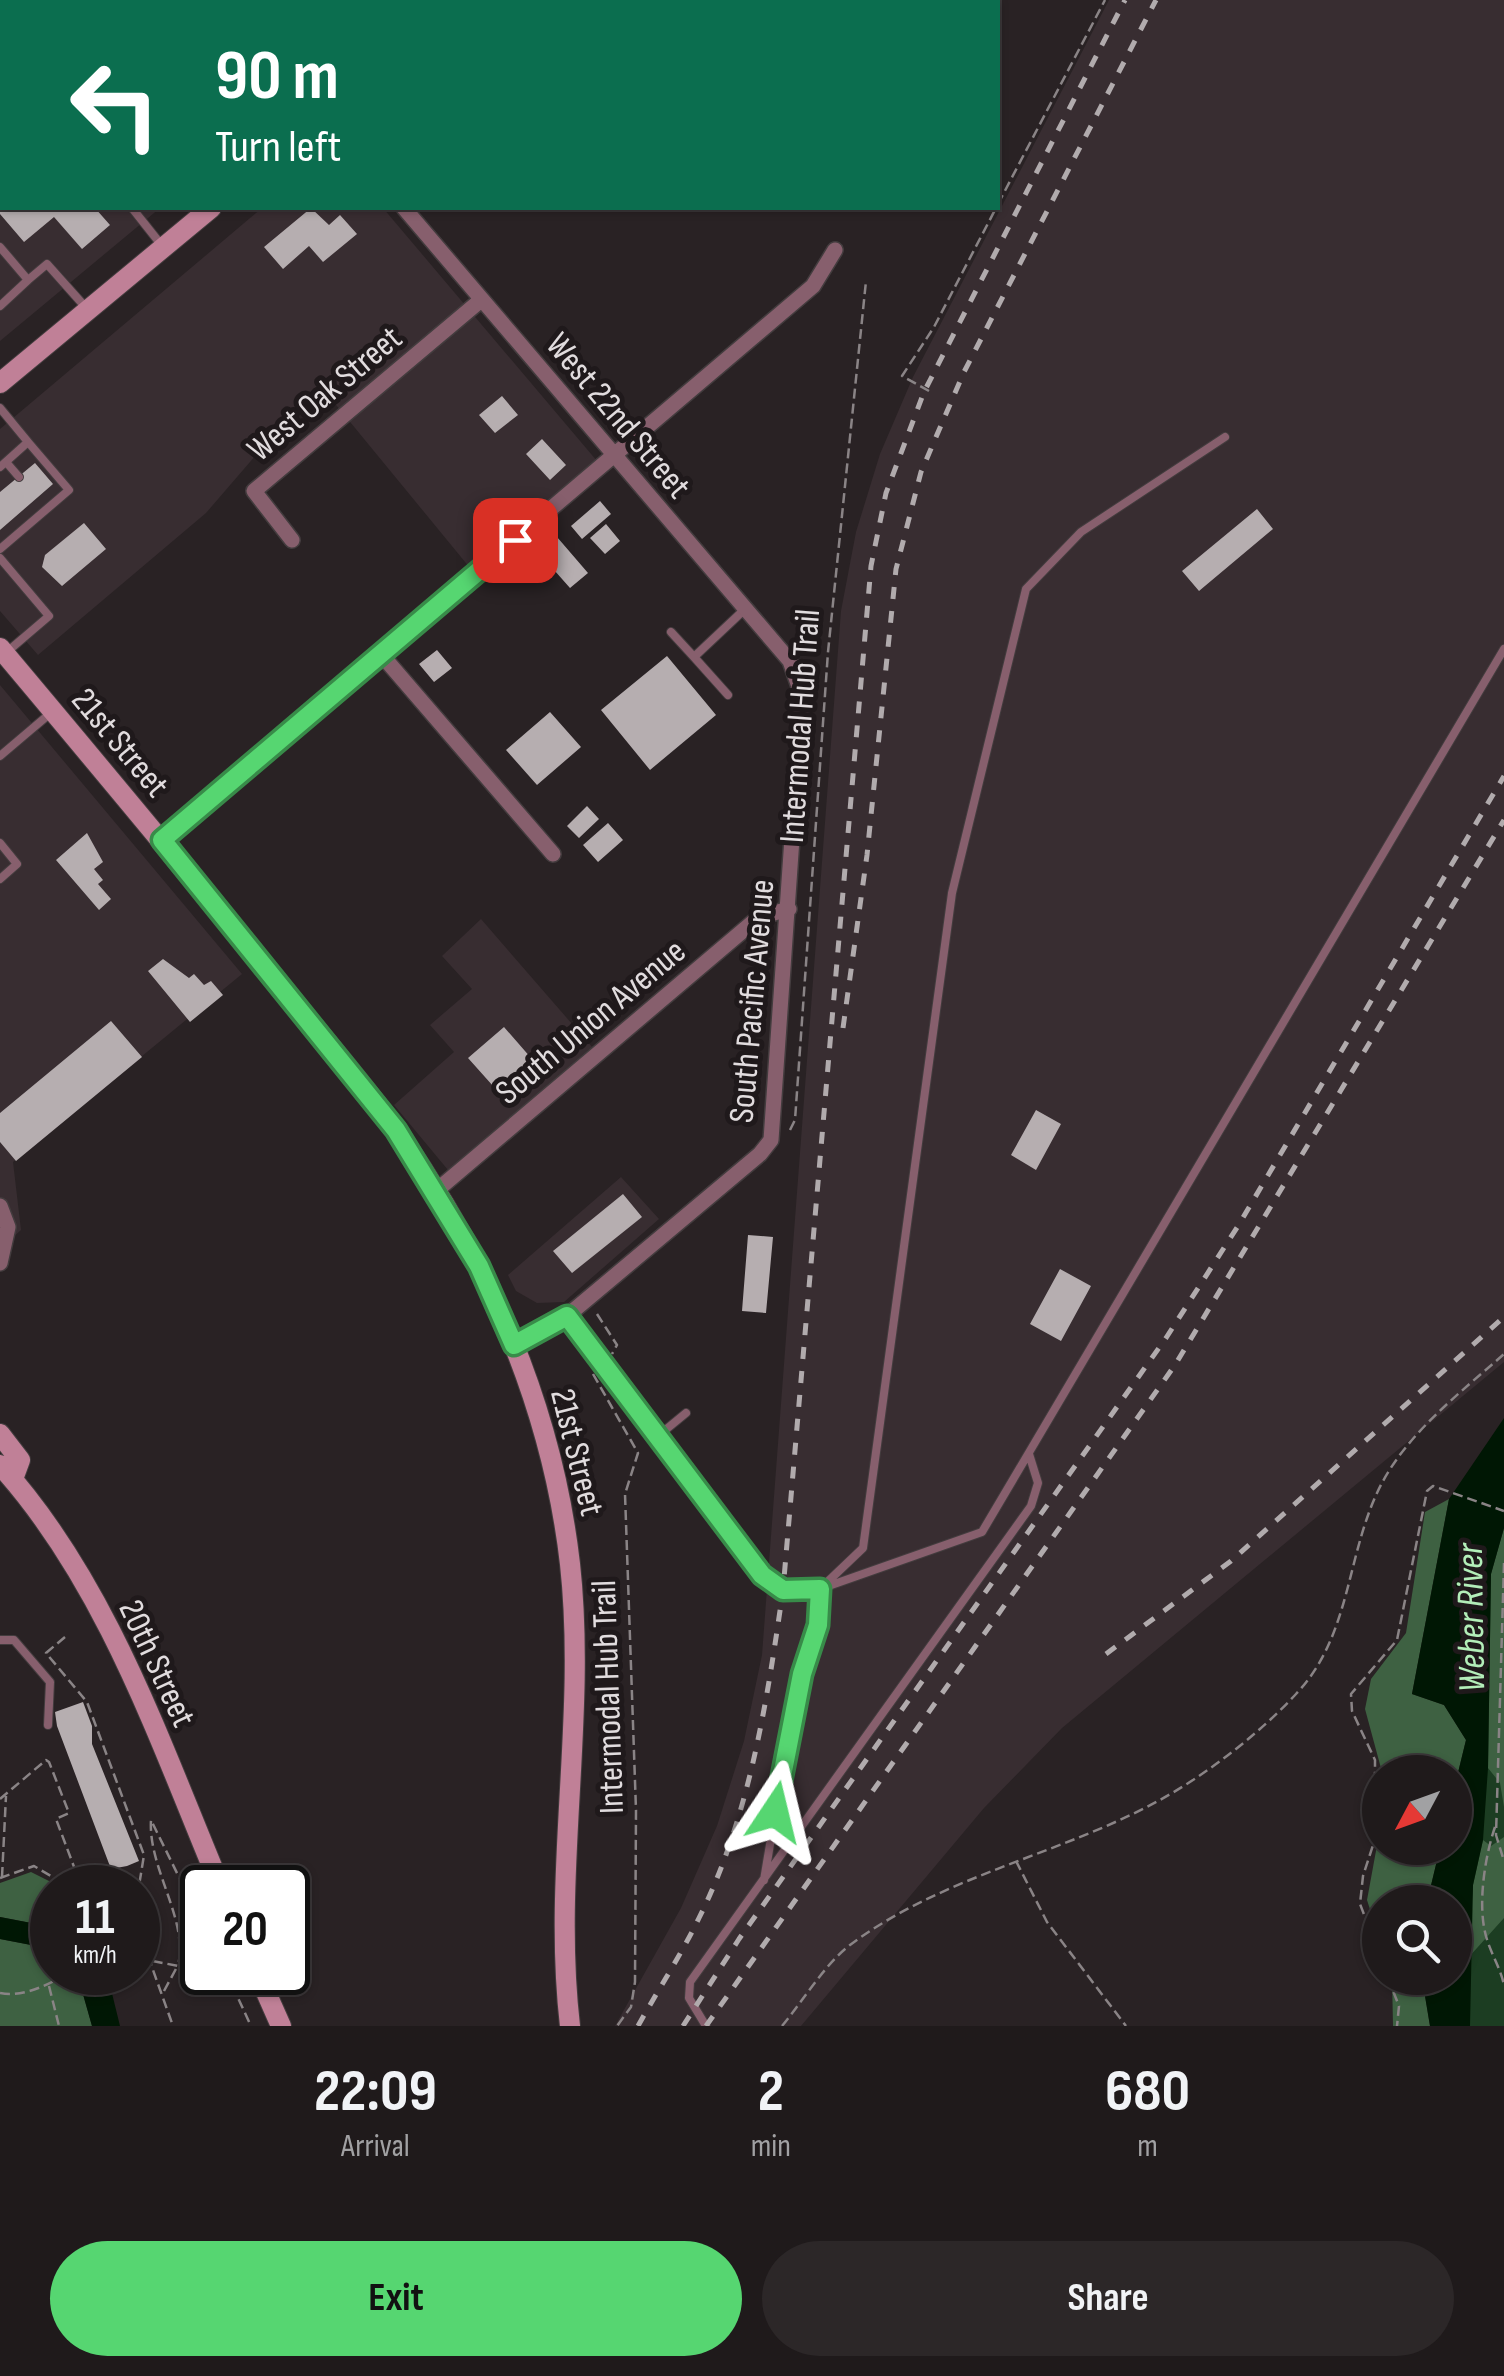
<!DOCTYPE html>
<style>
:root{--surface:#1f1a1b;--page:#2c2728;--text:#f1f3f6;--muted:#a1a1a3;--line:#3c383a;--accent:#56d671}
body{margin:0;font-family:"Sofia Sans Condensed",sans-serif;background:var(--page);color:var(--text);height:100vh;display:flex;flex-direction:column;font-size:38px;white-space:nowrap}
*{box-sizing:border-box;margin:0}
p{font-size:32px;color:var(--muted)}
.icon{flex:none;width:55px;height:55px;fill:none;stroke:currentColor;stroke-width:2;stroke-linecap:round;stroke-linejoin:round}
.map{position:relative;height:2026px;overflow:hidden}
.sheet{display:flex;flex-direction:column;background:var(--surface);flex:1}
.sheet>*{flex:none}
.hud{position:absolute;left:0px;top:0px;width:1000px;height:210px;box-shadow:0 2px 8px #0004,0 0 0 2px var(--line);background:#0b6e4f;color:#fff;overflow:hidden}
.needle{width:65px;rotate:229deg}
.fabs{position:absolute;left:1362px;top:1755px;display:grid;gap:20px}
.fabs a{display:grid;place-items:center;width:110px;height:110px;border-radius:50%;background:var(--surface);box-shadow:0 2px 8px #0004,0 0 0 2px var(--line);font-size:50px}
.speed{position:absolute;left:30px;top:1865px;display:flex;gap:20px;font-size:50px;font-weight:700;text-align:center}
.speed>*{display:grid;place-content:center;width:130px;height:130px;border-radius:50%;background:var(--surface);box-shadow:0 2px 8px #0004,0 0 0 2px var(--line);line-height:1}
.speed small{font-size:25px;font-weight:400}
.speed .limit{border:5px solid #111;border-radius:15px;background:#fff;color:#111}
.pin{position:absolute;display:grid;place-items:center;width:85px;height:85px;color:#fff;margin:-42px;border-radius:20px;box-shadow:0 5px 15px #0006}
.me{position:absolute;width:110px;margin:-55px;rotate:10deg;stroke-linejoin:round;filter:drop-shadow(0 0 8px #0008)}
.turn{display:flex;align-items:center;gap:35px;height:210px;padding:0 50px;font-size:45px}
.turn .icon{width:130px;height:130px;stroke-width:2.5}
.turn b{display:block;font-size:70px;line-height:85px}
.eta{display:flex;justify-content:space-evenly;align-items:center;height:170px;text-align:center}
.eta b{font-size:60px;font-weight:700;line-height:70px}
.button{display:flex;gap:20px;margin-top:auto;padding:20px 50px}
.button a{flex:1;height:115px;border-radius:60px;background:var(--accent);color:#111;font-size:40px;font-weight:700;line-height:115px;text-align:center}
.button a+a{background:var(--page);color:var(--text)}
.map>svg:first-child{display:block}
.built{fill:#382d31}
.green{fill:#1c3d22}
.forest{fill:#3e6142}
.water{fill:#001704}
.building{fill:#b6aeb0}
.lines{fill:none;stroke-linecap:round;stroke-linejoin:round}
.lane-casing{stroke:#433c3e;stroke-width:10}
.street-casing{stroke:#433c3e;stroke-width:18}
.secondary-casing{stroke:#433c3e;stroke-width:22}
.path{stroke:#8a8486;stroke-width:2.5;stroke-dasharray:10 5;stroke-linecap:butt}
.lane{stroke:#875f6d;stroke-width:8}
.street{stroke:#875f6d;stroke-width:15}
.secondary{stroke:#c08097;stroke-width:20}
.rail{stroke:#b1abad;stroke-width:5;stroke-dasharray:12 12;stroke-linecap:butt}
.route-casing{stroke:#388b49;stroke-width:25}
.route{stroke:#56d671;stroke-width:18}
.labels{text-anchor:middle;stroke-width:10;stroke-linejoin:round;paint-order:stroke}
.street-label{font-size:35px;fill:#e1dcde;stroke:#1f191b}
.water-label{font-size:38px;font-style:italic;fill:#b3eeb9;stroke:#1f191b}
</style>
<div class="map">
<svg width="1504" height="2026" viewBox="0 0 1504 2026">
<rect width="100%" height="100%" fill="#292224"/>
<!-- built -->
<path class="built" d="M 0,0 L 205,2 L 2,2 L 2,208 L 160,208 L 0,341 Z
M 1109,0 L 1504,0 L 1504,1362 L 1062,1728 L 984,1808 L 801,2026 L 615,2026 L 681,1908 L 717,1826 L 744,1741 L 762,1655 L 841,611 L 856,532 L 880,454 L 913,377 Z
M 262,208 L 383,208 L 597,461 L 470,568 L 323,389 L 282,425 L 206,513 L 38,655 L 0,611 L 0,429 Z
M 0,685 L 242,974 L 13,1162 L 21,1230 L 0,1249 Z
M 481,919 L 592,1047 L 448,1170 L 394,1105 L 454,1052 L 430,1025 L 472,989 L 442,956 Z
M 621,1177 L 659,1219 L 564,1302 L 537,1303 L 516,1291 L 508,1275 Z"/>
<!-- green -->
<path class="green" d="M 1504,1528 L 1504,2026 L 1470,2026 L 1468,1958 L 1491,1574 Z"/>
<!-- forest -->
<path class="forest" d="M 1449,1499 L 1412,1694 L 1444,1705 L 1466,1740 L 1455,1785 L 1455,1772 L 1382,1772 L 1365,1709 L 1371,1679 L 1406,1633 L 1425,1512 Z
M 1504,1528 L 1504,1807 L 1500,1783 L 1488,1768 L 1491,1574 Z
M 1380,1829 L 1380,1848 L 1440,1848 L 1427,1902 L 1380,1902 L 1380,1941 L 1367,1900 Z
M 1504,1837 L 1504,1918 L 1468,1958 L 1473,1885 L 1483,1840 L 1491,1846 Z
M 31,1872 L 61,1887 L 52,1888 L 52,1927 L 0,1917 L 0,1883 Z
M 0,1939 L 52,1949 L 52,1972 L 77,1973 L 92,2026 L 0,2026 Z
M 1392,1978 L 1422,1978 L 1430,2026 L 1393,2026 Z"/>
<!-- water -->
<path class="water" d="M 1504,1418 L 1504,1528 L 1491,1574 L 1488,1768 L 1483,1840 L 1473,1885 L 1470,2026 L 1430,2026 L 1422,1978 L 1455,1978 L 1455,1902 L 1427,1902 L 1440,1848 L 1455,1848 L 1455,1785 L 1466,1740 L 1444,1705 L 1412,1694 L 1449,1499 Z
M 0,1917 L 52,1927 L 52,1949 L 0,1939 Z
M 77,1973 L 107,1973 L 120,2026 L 92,2026 Z"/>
<!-- building -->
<path class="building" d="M 0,208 L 95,208 L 110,225 L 82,249 L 54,217 L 24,242 L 0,214 Z
M 311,208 L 329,225 L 340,215 L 357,234 L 323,262 L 309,246 L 283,269 L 264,247 Z
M 502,396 L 518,415 L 495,433 L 479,415 Z
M 542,439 L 566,465 L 550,480 L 526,454 Z
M 35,463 L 53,484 L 0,530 L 0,492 Z
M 600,501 L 611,514 L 582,539 L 571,526 Z
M 1257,509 L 1273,529 L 1199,591 L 1182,571 Z
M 84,523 L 106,549 L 62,586 L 42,567 L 45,555 Z
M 606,524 L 620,541 L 605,554 L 590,538 Z
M 557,537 L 588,573 L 570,588 L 539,553 Z
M 437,650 L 452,668 L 434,682 L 419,664 Z
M 667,656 L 716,715 L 650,770 L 601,710 Z
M 550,712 L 581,747 L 537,785 L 506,750 Z
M 587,806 L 599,819 L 579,838 L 567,826 Z
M 608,823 L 623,840 L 598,862 L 583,845 Z
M 87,833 L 103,862 L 94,869 L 103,880 L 98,884 L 111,899 L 99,910 L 56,860 Z
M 163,959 L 189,978 L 194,974 L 204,985 L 211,981 L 223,995 L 190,1022 L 148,971 Z
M 111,1021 L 142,1057 L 16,1161 L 0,1142 L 0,1113 Z
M 504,1027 L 545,1074 L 510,1105 L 468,1058 Z
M 1036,1110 L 1061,1124 L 1036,1170 L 1011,1155 Z
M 623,1194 L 642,1217 L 572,1273 L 553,1251 Z
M 748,1235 L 773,1237 L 766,1313 L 742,1311 Z
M 1060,1269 L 1091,1286 L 1061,1341 L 1030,1324 Z
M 83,1702 L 92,1726 L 92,1744 L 139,1861 L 127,1866 L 111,1869 L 57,1726 L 55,1712 Z"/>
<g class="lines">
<!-- lane casing -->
<g class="lane-casing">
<path id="lane" d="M 132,208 L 163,247
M 0,247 L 28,280 L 47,264 L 88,310
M 0,306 L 28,280
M 0,408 L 28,442 L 0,467
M 6,462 L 19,477
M 0,549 L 69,490 L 28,442
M 0,558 L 49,616 L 8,651
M 671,632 L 694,657
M 728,695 L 694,657 L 745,609
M 0,756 L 53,711
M 0,843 L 17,864 L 0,879
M 567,1316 L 762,1575 L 783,1590 L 820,1589 L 982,1532 L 1504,649
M 658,1436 L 686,1413
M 0,1640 L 14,1640 L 50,1682 L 48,1725
M 764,1880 L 787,1744 L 819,1625 L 820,1589 L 863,1548 L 952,893 L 1026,589 L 1081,532 L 1225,437
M 706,2026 L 689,1998 L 690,1982 L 1031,1506 L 1038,1483 L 1029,1454"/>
</g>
<!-- street casing -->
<g class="street-casing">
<path id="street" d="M 404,208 L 790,661 L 802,695 L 771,1140 L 760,1154 L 567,1316 L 515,1345
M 292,540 L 254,491 L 481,300
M 380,653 L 553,854
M 161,840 L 813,286 L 835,250
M 436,1191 L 759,917 L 789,909
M 0,1206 L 8,1227 L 0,1263"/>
</g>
<!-- secondary casing -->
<g class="secondary-casing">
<path id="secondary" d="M 233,0 L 235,2
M 453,2 L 456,0
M 0,383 L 211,208
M 0,648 C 89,754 178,860 265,968 C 309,1022 357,1075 398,1133 C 488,1261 552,1407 570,1564 C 587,1718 552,1873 570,2026
M 0,1434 L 20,1460 L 13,1479
M 0,1465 C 107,1583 160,1743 221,1888
M 257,1972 L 281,2026"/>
</g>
<!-- path -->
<path class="path" d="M 998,204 L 1105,0
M 929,391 L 902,376 L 934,327 L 996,208
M 790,1130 L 795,1120 L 828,652 L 866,281
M 597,1314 L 617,1345 L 612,1354
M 593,1374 L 638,1453 L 625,1494 L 636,1810 L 635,1982 L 631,2007 L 617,2026
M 1504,1563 L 1496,1835 L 1504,1861
M 65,1637 L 46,1653 L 87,1702 L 144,1855 L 138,1892
M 0,1799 L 46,1760 L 49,1762 L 69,1813 L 56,1819 L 82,1888
M 1495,1827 C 1485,1856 1478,1902 1485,1932 C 1489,1951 1500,1966 1504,1985
M 1016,1861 L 1047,1922 L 1126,2026
M 2,1877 L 6,1796
M 0,1878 L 34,1866 L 71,1888
M 138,1928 L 173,2026
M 1380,1956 L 1360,1904 L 1363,1876 L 1375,1839 L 1375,1760 L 1352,1711 L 1351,1694 L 1397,1640 L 1427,1491 L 1433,1486 L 1504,1511
M 138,1958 L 178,1966 C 189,1919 148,1869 151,1820 L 202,1924
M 226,1972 L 251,2026
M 1388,1978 L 1399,2006 L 1397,2026
M 49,1986 L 59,2026
M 164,1991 L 177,1967
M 0,1993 C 23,1998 50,1984 70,1972
M 782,2026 C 803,2001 824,1965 850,1945 C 942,1876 1059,1855 1158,1801 C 1206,1775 1259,1734 1296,1694 C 1350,1637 1346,1560 1377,1493 C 1403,1436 1459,1394 1504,1354"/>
<!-- lane -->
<use href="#lane" class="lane"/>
<!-- street -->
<use href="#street" class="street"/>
<!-- secondary -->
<use href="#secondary" class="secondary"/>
<!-- rail -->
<path class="rail" d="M 843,1028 L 867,855 L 896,569 L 921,472 L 964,372 L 1156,0
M 1106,1654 L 1231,1561 L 1504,1317
M 638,2026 C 658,1990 681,1955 699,1918 C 750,1816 767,1701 783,1590 L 871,566 L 886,493 L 924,392 L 1125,0
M 683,2026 L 739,1939 L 1166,1338 L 1238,1226 L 1504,776
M 706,2026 L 1175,1365 L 1504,820"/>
</g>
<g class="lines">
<!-- route casing -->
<g class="route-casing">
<path id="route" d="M 515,540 L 162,840 L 396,1130 L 479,1266 L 514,1345 L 567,1316 L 762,1575 L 783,1590 L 820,1589 L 818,1625 L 802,1674 L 775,1812"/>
</g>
<!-- route -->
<use href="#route" class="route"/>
</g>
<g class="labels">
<!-- street labels -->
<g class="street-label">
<text transform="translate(324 393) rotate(-40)" y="12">West Oak Street</text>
<text transform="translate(619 415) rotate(50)" y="12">West 22nd Street</text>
<text transform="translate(799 726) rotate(-86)" y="12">Intermodal Hub Trail</text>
<text transform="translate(121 742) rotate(50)" y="12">21st Street</text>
<text transform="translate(751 1001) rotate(-85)" y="12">South Pacific Avenue</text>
<text transform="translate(590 1021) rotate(-40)" y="12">South Union Avenue</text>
<text transform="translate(578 1452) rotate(76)" y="12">21st Street</text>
<text transform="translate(158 1663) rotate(65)" y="12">20th Street</text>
<text transform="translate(607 1697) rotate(-92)" y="12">Intermodal Hub Trail</text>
</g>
<!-- water labels -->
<g class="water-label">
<text transform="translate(1470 1618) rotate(-91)" y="13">Weber River</text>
</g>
</g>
</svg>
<div class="fabs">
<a><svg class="needle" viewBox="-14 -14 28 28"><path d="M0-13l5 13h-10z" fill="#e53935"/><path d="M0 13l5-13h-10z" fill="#a1a1a3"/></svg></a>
<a><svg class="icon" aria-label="search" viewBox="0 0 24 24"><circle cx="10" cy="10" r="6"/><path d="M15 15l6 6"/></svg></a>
</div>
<div class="speed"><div>11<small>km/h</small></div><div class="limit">20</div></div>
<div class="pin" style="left:515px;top:540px;background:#d93025"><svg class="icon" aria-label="arrive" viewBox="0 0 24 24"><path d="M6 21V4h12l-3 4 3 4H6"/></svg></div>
<svg class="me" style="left:775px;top:1812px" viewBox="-20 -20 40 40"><path d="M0-17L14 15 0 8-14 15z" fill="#56d671" stroke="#fff" stroke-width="4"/></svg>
<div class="hud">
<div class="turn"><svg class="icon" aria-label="left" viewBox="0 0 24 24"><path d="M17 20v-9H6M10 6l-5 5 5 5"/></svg><div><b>90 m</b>Turn left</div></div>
</div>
</div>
<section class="sheet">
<div class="eta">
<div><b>22:09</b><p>Arrival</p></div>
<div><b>2</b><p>min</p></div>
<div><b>680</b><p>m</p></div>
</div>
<div class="button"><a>Exit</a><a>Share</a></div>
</section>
